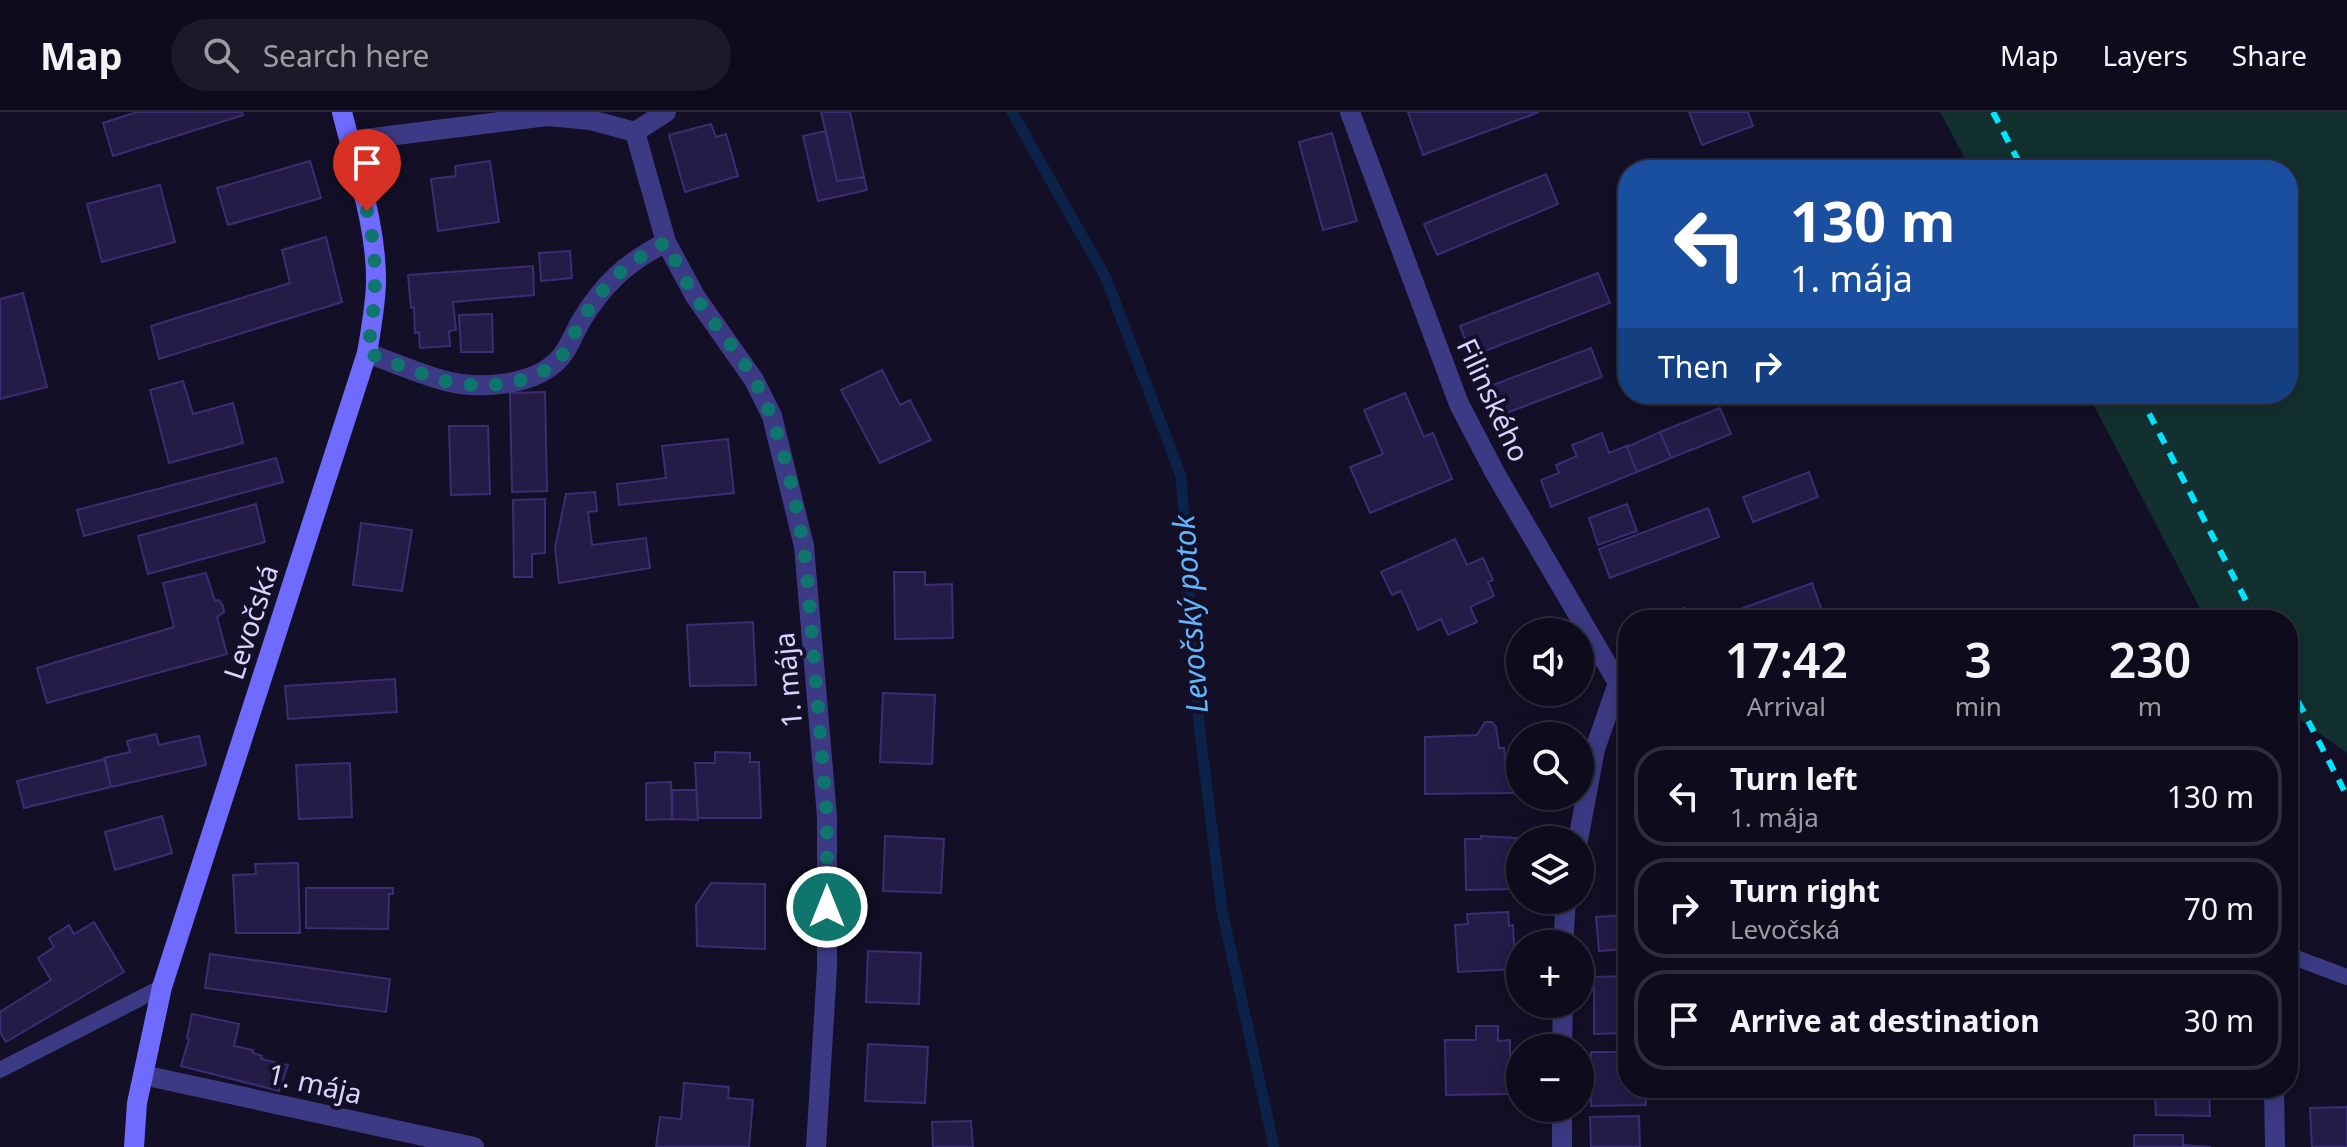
<!DOCTYPE html>
<meta charset="utf-8">
<style>
:root{--surface:#0e0b1c;--page:#1c1929;--text:#f1f3f6;--muted:#9b9ba3;--line:#2e2b3b}
body{margin:0;font-family:"Noto Sans",sans-serif;background:var(--page);color:var(--text);height:100vh;display:flex;flex-direction:column;font-size:30px;white-space:nowrap}
*{box-sizing:border-box;margin:0}
p{font-size:26px;color:var(--muted)}
.icon{flex:none;width:44px;height:44px;fill:none;stroke:currentColor;stroke-width:2;stroke-linecap:round;stroke-linejoin:round}
.map{position:relative;flex:1;overflow:hidden}
.panel{position:absolute;left:1618px;top:498px;width:680px;height:488px;display:flex;flex-direction:column;background:var(--surface);border-radius:32px;box-shadow:0 4px 20px #0003,0 0 0 2px var(--line)}
.panel>*{flex:none}
.top-card{position:absolute;left:1618px;top:48px;width:680px;height:244px;border-radius:32px;box-shadow:0 4px 20px #0003,0 0 0 2px var(--line);background:#1a4fa0;color:#fff;overflow:hidden}
.controls{position:absolute;left:1506px;top:506px;display:grid;gap:16px}
.controls a{display:grid;place-items:center;width:88px;height:88px;border-radius:50%;background:var(--surface);box-shadow:0 4px 20px #0003,0 0 0 2px var(--line);font-size:40px}
.pin{position:absolute;display:grid;place-items:center;width:68px;height:68px;color:#fff;margin:-82px -34px;border-radius:50% 50% 50% 0;rotate:-45deg;box-shadow:0 0 8px #0007}
.pin .icon{rotate:45deg}
.me{position:absolute;width:88px;margin:-44px;rotate:0deg;stroke-linejoin:round;filter:drop-shadow(0 0 6px #0008)}
.turn{display:flex;align-items:center;gap:28px;height:168px;padding:0 40px;font-size:36px}
.turn .icon{width:104px;height:104px;stroke-width:2.5}
.turn b{display:block;font-size:56px;line-height:68px}
.then{display:flex;align-items:center;height:76px;padding:0 40px;background:#0003;gap:16px;font-size:30px}
.eta{display:flex;justify-content:space-evenly;align-items:center;height:136px;text-align:center}
.eta b{font-size:48px;font-weight:600;line-height:56px}
ul{padding:0;list-style:none}
li{display:flex;align-items:center;gap:24px;height:100px;margin:0 16px 12px;padding:0 24px;border:4px solid var(--line);border-radius:32px}
li div{flex:1}
li b{display:block;font-size:30px}
li em{font-style:normal}
header{display:flex;align-items:center;gap:48px;box-sizing:border-box;height:112px;padding:0 40px;background:var(--surface);border-bottom:2px solid var(--line)}
header strong{font-size:38px}
nav{display:flex;gap:44px;margin-inline-start:auto;font-size:28px}
.search{width:560px;height:72px;background:var(--page);display:flex;align-items:center;gap:20px;box-sizing:border-box;padding:0 28px;border-radius:44px;color:var(--muted);font-size:30px}
.map>svg:first-child{display:block}
.green{fill:#12302f}
.lines{fill:none;stroke-linecap:round;stroke-linejoin:round}
.stream{stroke:#0c2248;stroke-width:11}
.building{fill:#241b47;stroke:#3b2d73;stroke-width:2}
.lane{stroke:#3d3a85;stroke-width:16}
.street{stroke:#3d3a85;stroke-width:20}
.secondary{stroke:#6f6bff;stroke-width:20}
.rail{stroke:#00e5ff;stroke-width:6;stroke-dasharray:12 10;stroke-linecap:butt}
.route{stroke:#0f766e;stroke-width:14;stroke-dasharray:0 25.2}
.labels{text-anchor:middle;stroke-width:8;stroke-linejoin:round;paint-order:stroke}
.street-label{font-size:28px;fill:#d9d4ff;stroke:#130f26}
.water-label{font-size:30px;font-style:italic;fill:#62b6ff;stroke:#130f26}
</style>
<header>
<strong>Map</strong>
<div class="search"><svg class="icon" aria-label="search" viewBox="0 0 24 24"><circle cx="10" cy="10" r="6"/><path d="M15 15l6 6"/></svg>Search here</div>
<nav><a>Map</a><a>Layers</a><a>Share</a></nav>
</header>
<div class="map">
<svg width="2347" height="1035" viewBox="0 0 2347 1035">
<rect width="100%" height="100%" fill="#130f26"/>
<!-- green -->
<path class="green" d="M 1940,0 L 2347,0 L 2347,641 L 2288,599 L 2288,508 L 2206,508 L 2088,282 L 2288,282 L 2288,58 L 1971,58 Z"/>
<g class="lines">
<!-- stream -->
<path class="stream" d="M 1012,0 L 1106,166 L 1181,364 L 1200,621 L 1222,798 L 1274,1035"/>
</g>
<!-- building -->
<path class="building" d="M 137,0 L 242,0 L 243,3 L 113,44 L 103,11 Z
M 821,0 L 850,0 L 864,65 L 837,69 Z
M 1408,0 L 1539,0 L 1423,43 Z
M 1689,0 L 1748,0 L 1753,14 L 1702,33 Z
M 711,12 L 716,25 L 726,22 L 738,64 L 685,80 L 669,23 Z
M 826,19 L 837,69 L 864,65 L 867,78 L 818,89 L 803,24 Z
M 1332,21 L 1357,109 L 1323,118 L 1299,30 Z
M 310,49 L 321,86 L 228,113 L 217,76 Z
M 490,49 L 499,110 L 438,119 L 431,67 L 456,64 L 455,54 Z
M 1546,62 L 1558,92 L 1437,143 L 1424,112 Z
M 160,73 L 175,130 L 102,150 L 87,92 Z
M 326,125 L 342,190 L 159,247 L 151,214 L 290,171 L 282,138 Z
M 570,139 L 572,166 L 541,169 L 539,141 Z
M 533,154 L 534,183 L 453,190 L 456,218 L 449,219 L 450,234 L 420,236 L 419,220 L 415,221 L 414,195 L 411,196 L 408,163 Z
M 1598,161 L 1610,191 L 1472,244 L 1460,214 Z
M 23,181 L 47,275 L 0,287 L 0,187 Z
M 492,202 L 493,240 L 461,240 L 459,203 Z
M 1591,236 L 1602,265 L 1501,303 L 1490,274 Z
M 882,258 L 900,293 L 910,288 L 931,328 L 880,351 L 841,278 Z
M 183,269 L 193,302 L 233,291 L 243,331 L 169,351 L 150,278 Z
M 545,280 L 547,379 L 512,380 L 510,281 Z
M 1405,281 L 1424,325 L 1433,321 L 1452,367 L 1370,401 L 1350,355 L 1383,342 L 1364,298 Z
M 1720,296 L 1731,322 L 1671,346 L 1660,320 Z
M 449,314 L 488,314 L 490,382 L 451,383 Z
M 1660,320 L 1671,346 L 1637,360 L 1627,335 Z
M 1602,321 L 1609,341 L 1629,333 L 1627,335 L 1637,360 L 1551,395 L 1541,368 L 1559,361 L 1556,353 L 1577,344 L 1572,333 Z
M 728,327 L 734,381 L 619,393 L 617,372 L 666,366 L 662,334 Z
M 276,346 L 283,370 L 84,424 L 77,398 Z
M 1809,360 L 1818,385 L 1753,410 L 1743,385 Z
M 595,380 L 597,399 L 588,400 L 592,433 L 646,426 L 650,456 L 559,471 L 555,436 L 566,382 Z
M 545,387 L 545,441 L 532,442 L 532,465 L 514,465 L 513,388 Z
M 256,392 L 265,430 L 148,462 L 138,424 Z
M 1627,392 L 1637,419 L 1598,433 L 1589,406 Z
M 1708,396 L 1719,425 L 1610,466 L 1599,437 Z
M 361,411 L 412,418 L 402,479 L 353,473 Z
M 1455,427 L 1467,453 L 1483,446 L 1493,468 L 1488,470 L 1494,484 L 1470,495 L 1477,510 L 1448,523 L 1441,507 L 1418,518 L 1401,479 L 1392,483 L 1381,460 Z
M 894,460 L 925,460 L 925,473 L 952,472 L 953,526 L 895,527 Z
M 206,461 L 215,489 L 219,488 L 223,494 L 224,500 L 217,505 L 227,542 L 47,591 L 37,556 L 174,515 L 163,471 Z
M 1812,471 L 1823,502 L 1808,508 L 1710,508 Z
M 1685,496 L 1690,508 L 1651,508 Z
M 753,510 L 756,573 L 690,574 L 687,513 Z
M 395,567 L 397,600 L 288,607 L 285,574 Z
M 883,581 L 935,583 L 932,652 L 880,650 Z
M 1485,610 L 1492,610 L 1496,615 L 1499,636 L 1504,636 L 1506,658 L 1511,657 L 1513,681 L 1425,682 L 1425,625 L 1477,623 Z
M 156,622 L 159,633 L 199,624 L 206,653 L 111,675 L 104,646 L 130,640 L 127,629 Z
M 715,640 L 750,641 L 750,650 L 759,650 L 761,706 L 698,706 L 695,651 L 715,651 Z
M 105,647 L 111,675 L 24,696 L 17,669 Z
M 350,651 L 352,705 L 299,707 L 296,653 Z
M 671,670 L 672,707 L 646,708 L 646,671 Z
M 672,678 L 696,678 L 698,708 L 672,707 Z
M 1628,697 L 1628,756 L 1620,755 Z
M 162,704 L 172,741 L 115,758 L 105,720 Z
M 885,724 L 944,727 L 941,781 L 883,779 Z
M 1481,724 L 1516,726 L 1517,777 L 1466,778 L 1465,727 L 1481,727 Z
M 298,751 L 300,821 L 236,821 L 233,763 L 256,762 L 255,752 Z
M 711,771 L 765,772 L 765,837 L 697,834 L 696,793 Z
M 306,776 L 393,776 L 393,782 L 389,782 L 388,817 L 306,816 Z
M 1508,800 L 1509,814 L 1513,813 L 1515,857 L 1458,860 L 1455,813 L 1468,812 L 1467,802 Z
M 1628,803 L 1628,837 L 1599,839 L 1596,805 Z
M 94,810 L 124,860 L 6,930 L 0,920 L 0,900 L 51,868 L 38,846 L 54,835 L 49,826 L 69,813 L 74,822 Z
M 868,839 L 921,841 L 919,892 L 866,890 Z
M 210,842 L 390,867 L 386,900 L 205,876 Z
M 1628,864 L 1628,921 L 1594,922 L 1594,865 Z
M 192,902 L 239,912 L 234,934 L 253,938 L 253,941 L 262,944 L 261,947 L 288,953 L 279,979 L 181,954 L 189,927 L 187,926 Z
M 1476,914 L 1498,914 L 1498,929 L 1510,928 L 1510,982 L 1446,983 L 1445,928 L 1476,928 Z
M 868,932 L 928,935 L 925,991 L 865,989 Z
M 1591,940 L 1628,940 L 1628,976 L 1646,976 L 1646,993 L 1591,994 Z
M 684,971 L 729,975 L 728,986 L 753,988 L 749,1035 L 656,1035 L 660,1005 L 681,1007 Z
M 2144,976 L 2209,976 L 2210,1004 L 2156,1003 L 2155,983 L 2144,983 Z
M 2347,995 L 2347,1035 L 2312,1035 L 2310,996 Z
M 1639,1004 L 1640,1035 L 1591,1035 L 1590,1005 Z
M 971,1009 L 973,1035 L 933,1035 L 932,1010 Z
M 2134,1023 L 2183,1023 L 2183,1033 L 2211,1035 L 2134,1035 Z"/>
<g class="lines">
<!-- lane -->
<path class="lane" d="M 2288,843 L 2347,865
M 0,958 L 162,875"/>
<!-- street -->
<path class="street" d="M 1350,0 L 1459,292 L 1495,361 L 1618,571 L 1628,580
M 635,20 L 666,130 L 695,184 L 754,268 L 772,304 L 804,434 L 827,705 L 827,856 L 816,1035
M 635,20 L 666,0
M 349,29 L 547,4 L 591,8 L 635,20
M 367,241 C 392,250 417,261 442,268 C 477,278 534,275 560,246 C 569,236 574,221 581,209 C 604,171 626,151 666,130
M 1578,728 L 1595,637 L 1618,571
M 1563,832 L 1566,788
M 1562,936 L 1563,892
M 143,963 L 474,1035
M 2274,976 L 2275,1035
M 1562,1035 L 1562,996"/>
<!-- secondary -->
<path class="secondary" d="M 134,1035 L 137,991 L 162,875 L 367,241 C 371,218 375,196 376,172 C 377,113 356,57 342,0"/>
<!-- rail -->
<path class="rail" d="M 1993,0 L 2023,58
M 2139,282 L 2256,508
M 2288,570 L 2347,684"/>
</g>
<g class="lines">
<!-- route -->
<path class="route" d="M 367,99 C 379,147 376,193 367,241 C 392,250 417,261 442,268 C 477,278 534,275 560,246 C 569,236 574,221 581,209 C 605,171 626,151 666,130 C 675,148 684,167 695,184 C 714,213 738,239 755,269 C 782,318 801,406 807,463 L 827,705 L 827,795"/>
</g>
<g class="labels">
<!-- street labels -->
<g class="street-label">
<text transform="translate(1493 288) rotate(65)" y="10">Filinského</text>
<text transform="translate(251 510) rotate(-72)" y="10">Levočská</text>
<text transform="translate(788 568) rotate(-95)" y="10">1. mája</text>
<text transform="translate(315 972) rotate(13)" y="10">1. mája</text>
</g>
<!-- water labels -->
<g class="water-label">
<text transform="translate(1191 502) rotate(-94)" y="10">Levočský potok</text>
</g>
</g>
</svg>
<div class="controls">
<a><svg class="icon" aria-label="sound" viewBox="0 0 24 24"><path d="M4 9h4l5-4v14l-5-4H4zM17 9q2 3 0 6"/></svg></a>
<a><svg class="icon" aria-label="search" viewBox="0 0 24 24"><circle cx="10" cy="10" r="6"/><path d="M15 15l6 6"/></svg></a>
<a><svg class="icon" aria-label="layers" viewBox="0 0 24 24"><path d="M12 4l9 5-9 5-9-5zM3 14l9 5 9-5"/></svg></a>
<a>+</a>
<a>−</a>
</div>
<div class="pin" style="left:367px;top:99px;background:#d93025"><svg class="icon" aria-label="arrive" viewBox="0 0 24 24"><path d="M6 21V4h12l-3 4 3 4H6"/></svg></div>
<svg class="me" style="left:827px;top:795px" viewBox="-20 -20 40 40"><circle r="17" fill="#0f766e" stroke="#fff" stroke-width="3"/><path d="M0-11L8 9 0 5-8 9z" fill="#fff"/></svg>
<div class="top-card">
<div class="turn"><svg class="icon" aria-label="left" viewBox="0 0 24 24"><path d="M17 20v-9H6M10 6l-5 5 5 5"/></svg><div><b>130 m</b>1. mája</div></div>
<div class="then">Then<svg class="icon" aria-label="right" viewBox="0 0 24 24"><path d="M7 20v-9h11M14 6l5 5-5 5"/></svg></div>
</div>
<section class="panel">
<div class="eta">
<div><b>17:42</b><p>Arrival</p></div>
<div><b>3</b><p>min</p></div>
<div><b>230</b><p>m</p></div>
</div>
<ul>
<li><svg class="icon" aria-label="left" viewBox="0 0 24 24"><path d="M17 20v-9H6M10 6l-5 5 5 5"/></svg><div><b>Turn left</b><p>1. mája</p></div><em>130 m</em></li>
<li><svg class="icon" aria-label="right" viewBox="0 0 24 24"><path d="M7 20v-9h11M14 6l5 5-5 5"/></svg><div><b>Turn right</b><p>Levočská</p></div><em>70 m</em></li>
<li><svg class="icon" aria-label="arrive" viewBox="0 0 24 24"><path d="M6 21V4h12l-3 4 3 4H6"/></svg><div><b>Arrive at destination</b></div><em>30 m</em></li>
</ul>
</section>
</div>
